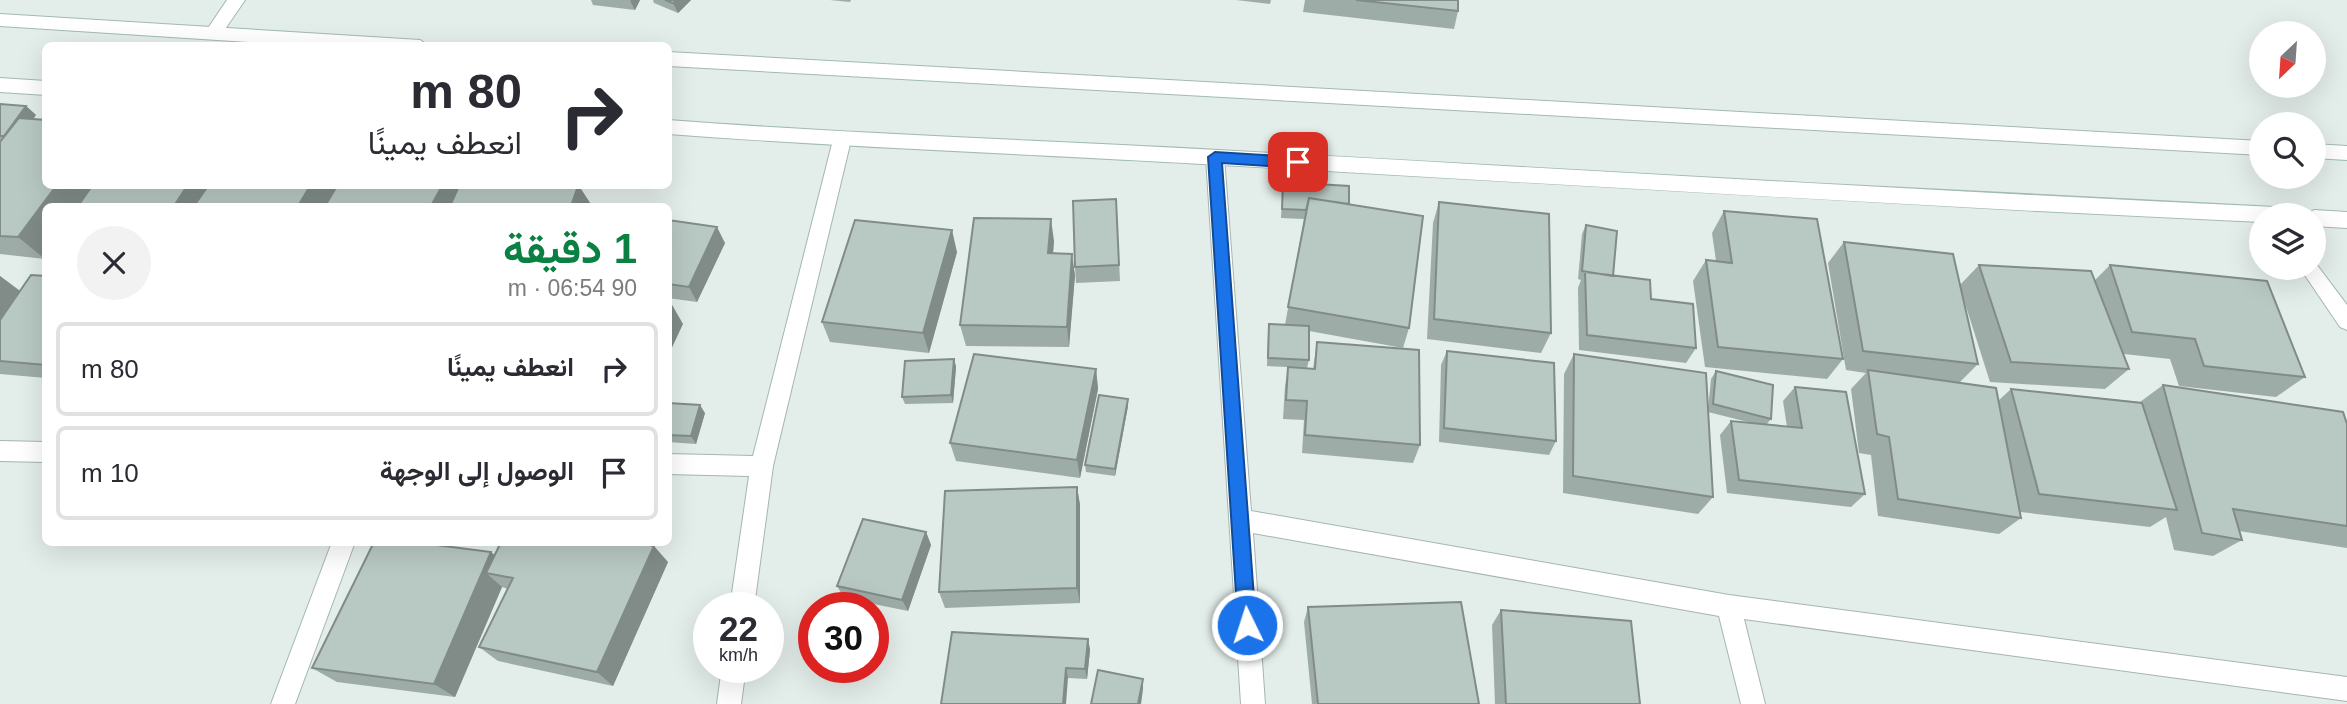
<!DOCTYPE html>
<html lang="ar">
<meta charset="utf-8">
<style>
:root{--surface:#fff;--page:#f2f2f3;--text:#2b2b33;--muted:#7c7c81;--line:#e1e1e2;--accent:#0b8043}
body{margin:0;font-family:Arial,Vazirmatn,sans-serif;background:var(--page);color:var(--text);direction:rtl;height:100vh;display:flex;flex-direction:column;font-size:26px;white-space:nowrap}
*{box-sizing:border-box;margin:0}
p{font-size:23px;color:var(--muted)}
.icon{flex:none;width:38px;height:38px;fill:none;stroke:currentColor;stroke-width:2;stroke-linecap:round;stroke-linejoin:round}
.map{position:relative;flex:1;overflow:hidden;direction:ltr}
.panel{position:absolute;left:42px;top:203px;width:630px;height:343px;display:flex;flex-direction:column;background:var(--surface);border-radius:10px;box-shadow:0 7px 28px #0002;direction:rtl}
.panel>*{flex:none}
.banner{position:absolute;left:42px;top:42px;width:630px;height:147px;border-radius:10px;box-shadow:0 7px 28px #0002;direction:rtl;background:#fff;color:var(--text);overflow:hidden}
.needle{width:46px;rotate:205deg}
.controls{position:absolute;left:2249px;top:21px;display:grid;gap:14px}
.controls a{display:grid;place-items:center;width:77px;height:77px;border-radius:50%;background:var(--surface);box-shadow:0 7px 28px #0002;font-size:35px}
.speed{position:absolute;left:693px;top:592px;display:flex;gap:14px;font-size:35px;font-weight:700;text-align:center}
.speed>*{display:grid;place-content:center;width:91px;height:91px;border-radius:50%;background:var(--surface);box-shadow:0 7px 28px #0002;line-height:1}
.speed small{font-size:18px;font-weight:400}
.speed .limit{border:10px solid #d22;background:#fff;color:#111}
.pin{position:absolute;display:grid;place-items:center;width:60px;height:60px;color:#fff;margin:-30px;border-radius:14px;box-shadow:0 4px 10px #0006}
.me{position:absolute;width:77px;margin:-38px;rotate:356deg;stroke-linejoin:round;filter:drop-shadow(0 0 5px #0008)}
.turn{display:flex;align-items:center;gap:24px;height:147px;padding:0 35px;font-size:32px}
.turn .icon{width:91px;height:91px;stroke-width:2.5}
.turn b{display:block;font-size:49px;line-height:60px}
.round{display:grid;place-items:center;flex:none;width:74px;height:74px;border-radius:37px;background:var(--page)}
.head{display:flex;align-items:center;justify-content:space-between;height:119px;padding:0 35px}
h1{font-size:42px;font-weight:700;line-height:52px;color:var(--accent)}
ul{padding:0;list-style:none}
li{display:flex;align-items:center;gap:21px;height:94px;margin:0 14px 10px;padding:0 21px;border:4px solid var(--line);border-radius:10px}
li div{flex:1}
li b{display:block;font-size:26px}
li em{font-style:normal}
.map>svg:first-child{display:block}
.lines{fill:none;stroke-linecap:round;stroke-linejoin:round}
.street-casing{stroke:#a5b6b1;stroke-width:2}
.secondary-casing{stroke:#a1bab2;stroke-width:2}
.street{fill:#fff;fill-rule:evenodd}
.secondary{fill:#fff;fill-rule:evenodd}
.wall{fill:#9eaca8}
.shaded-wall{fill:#818c88}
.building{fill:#b8c8c3;stroke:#818c88;stroke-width:2}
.route{fill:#1a73e8;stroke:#114b97;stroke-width:2}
</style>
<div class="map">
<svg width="2347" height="704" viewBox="0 0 2347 704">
<rect width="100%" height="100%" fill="#e3ede9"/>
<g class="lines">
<!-- street casing -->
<g class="street-casing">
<path id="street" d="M 227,0 L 245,0 L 219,38 L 207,38 L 204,34 Z
M 842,133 L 851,140 L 773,466 L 754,607 L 730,607 L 749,476 L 668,474 L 668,454 L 753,456 L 833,140 Z
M 1215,150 L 1224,157 L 1251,511 L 1729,595 L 2347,677 L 2347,701 L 1744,619 L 1765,704 L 1741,704 L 1719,616 L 1253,533 L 1265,704 L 1241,704 L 1206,157 Z
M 2314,261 L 2347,305 L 2347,330 L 2340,327 L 2300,268 L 2314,268 Z
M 0,441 L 46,442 L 46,462 L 0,461 Z
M 332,542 L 355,542 L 295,704 L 271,704 Z
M 722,667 L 746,667 L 741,704 L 717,704 Z"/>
</g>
<!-- secondary casing -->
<g class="secondary-casing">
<path id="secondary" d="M 0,14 L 420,40 L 429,46 L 309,46 L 0,26 Z
M 668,52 L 2261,141 L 2261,155 L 668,66 Z
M 0,78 L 46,81 L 46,95 L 0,92 Z
M 668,120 C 851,134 1035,140 1218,150 C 1571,169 1923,191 2276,207 L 2283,210 L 2286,215 L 2261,215 L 2261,222 C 1914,206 1567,185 1221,165 C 1037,154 852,148 668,134 Z
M 2314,144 L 2347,146 L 2347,160 L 2314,158 Z
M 2314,210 L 2347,212 L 2347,228 L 2314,226 L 2314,215 L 2306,215 Z"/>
</g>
<!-- street -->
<use href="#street" class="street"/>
<!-- secondary -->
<use href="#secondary" class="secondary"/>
</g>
<!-- wall -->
<path class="wall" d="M 591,0 L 640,0 L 635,10 L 593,5 Z
M 653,0 L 691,0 L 678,13 L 654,3 Z
M 830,0 L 851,0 L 850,2 Z
M 1236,0 L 1271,0 L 1270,4 Z
M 1305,0 L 1458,0 L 1458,11 L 1454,29 L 1303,12 Z
M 0,104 L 26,106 L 36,115 L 33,119 L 46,186 L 579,186 L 592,206 L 46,206 L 45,259 L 0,254 Z
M 1283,182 L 1349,204 L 1409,328 L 1403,348 L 1309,331 L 1309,360 L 1307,368 L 1313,369 L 1317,342 L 1420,445 L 1413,463 L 1302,453 L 1304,420 L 1283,419 L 1285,386 L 1288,367 L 1267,366 L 1268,332 L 1269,324 L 1285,325 L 1304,219 L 1281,218 Z
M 1116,199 L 1120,281 L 1076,283 L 1075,267 Z
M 1439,202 L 1551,333 L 1541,353 L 1427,339 L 1433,223 Z
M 1724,211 L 1843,359 L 1827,379 L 1705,367 L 1693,281 L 1706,260 L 1716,261 L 1712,233 Z
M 668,220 L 725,243 L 697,302 L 668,298 Z
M 1586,225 L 1613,276 L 1651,299 L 1696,348 L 1686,363 L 1579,350 L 1578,288 L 1581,280 L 1578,279 L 1582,234 Z
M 1054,241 L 1053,254 L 1075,275 L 1069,347 L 966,346 L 960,325 Z
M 1844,242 L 1960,285 L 1979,265 L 2095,280 L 2110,265 L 2305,377 L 2276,397 L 2179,386 L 2170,359 L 2124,354 L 2129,369 L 2105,389 L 1990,382 L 1962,294 L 1978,364 L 1959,383 L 1998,401 L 2011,389 L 2140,402 L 2163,385 L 2347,424 L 2347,548 L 2239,531 L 2242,540 L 2213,556 L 2174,550 L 2166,517 L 2150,527 L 2020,512 L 2021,518 L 1999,534 L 1878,516 L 1871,455 L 1859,453 L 1851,389 L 1866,373 L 1846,370 L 1828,263 Z
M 957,252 L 929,353 L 830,342 L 822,322 Z
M 0,276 L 20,291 L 46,276 L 46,378 L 0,374 Z
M 1447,351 L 1556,441 L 1549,455 L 1439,442 L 1441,365 Z
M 1574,354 L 1708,410 L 1711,379 L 1716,371 L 1771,419 L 1766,425 L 1787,427 L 1783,401 L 1795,387 L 1865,494 L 1851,507 L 1727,493 L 1720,435 L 1731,421 L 1752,423 L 1708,412 L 1713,497 L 1698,514 L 1563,493 L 1564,374 Z
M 954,359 L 956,367 L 953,403 L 905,404 L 902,397 Z
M 1096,369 L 1098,389 L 1080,478 L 956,461 L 950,443 Z
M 1128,399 L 1128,406 L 1115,476 L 1086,472 L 1085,465 Z
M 668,403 L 705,413 L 696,444 L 668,442 Z
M 1077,487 L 1080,505 L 1080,603 L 945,608 L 939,592 Z
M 926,532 L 931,545 L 908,611 L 844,598 L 837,586 Z
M 495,555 L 668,562 L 613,686 L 498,661 L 479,647 L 508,589 L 502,587 L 455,697 L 337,682 L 312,668 Z
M 1308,607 L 1479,704 L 1312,704 L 1304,622 Z
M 1501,610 L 1640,704 L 1495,704 L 1492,625 Z
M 1088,639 L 1090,650 L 1087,679 L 1068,678 L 941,704 Z"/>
<!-- shaded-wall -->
<path class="shaded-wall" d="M 631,0 L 640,0 L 635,10 L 630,1 Z
M 677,0 L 691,0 L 678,13 L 673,3 Z
M 26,106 L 36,115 L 15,145 L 4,136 Z
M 56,186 L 97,186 L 82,206 L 46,206 L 45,259 L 18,237 Z
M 187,186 L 208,186 L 202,206 L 174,206 Z
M 310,186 L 343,186 L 331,206 L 298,206 Z
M 442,186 L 470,186 L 459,206 L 431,206 Z
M 579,186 L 592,206 L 571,206 Z
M 1051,219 L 1054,241 L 1051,275 L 1048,253 Z
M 717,227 L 725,243 L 697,302 L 689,287 Z
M 952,230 L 957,252 L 929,353 L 923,333 Z
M 1072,254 L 1075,275 L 1069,347 L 1067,327 Z
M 0,276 L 20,291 L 0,320 Z
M 671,303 L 683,324 L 668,356 L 668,309 Z
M 954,359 L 956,367 L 953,403 L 951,395 Z
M 1096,369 L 1098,389 L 1080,478 L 1077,460 Z
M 1128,399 L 1128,406 L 1115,476 L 1115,469 Z
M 700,405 L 705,413 L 696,444 L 691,436 Z
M 1077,487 L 1080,505 L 1080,603 L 1077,588 Z
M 926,532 L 931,545 L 908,611 L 902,600 Z
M 654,546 L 668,562 L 613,686 L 597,672 Z
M 491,552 L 510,568 L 486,573 L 502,587 L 455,697 L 434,684 Z
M 1088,639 L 1090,650 L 1087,679 L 1085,669 Z
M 1066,668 L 1068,678 L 1066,704 L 1063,704 Z
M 1143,679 L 1143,689 L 1141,704 L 1138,704 Z"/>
<!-- building -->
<path class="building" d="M 665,0 L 677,0 L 673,3 Z
M 1356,0 L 1458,0 L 1458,11 Z
M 0,104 L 26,106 L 4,136 L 0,136 Z
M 19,118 L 46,120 L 46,186 L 56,186 L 18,237 L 0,236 L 0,142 Z
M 1283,182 L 1349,186 L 1349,204 L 1309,198 L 1306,210 L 1282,209 Z
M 92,186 L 187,186 L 174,206 L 78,206 Z
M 208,186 L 310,186 L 298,206 L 194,206 Z
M 337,186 L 442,186 L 431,206 L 325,206 Z
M 459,186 L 578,186 L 571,206 L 450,206 Z
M 1309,198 L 1423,216 L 1409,328 L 1288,307 Z
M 1116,199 L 1119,265 L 1075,267 L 1073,201 Z
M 1439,202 L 1549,214 L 1551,333 L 1434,319 Z
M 1724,211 L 1817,219 L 1843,359 L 1718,347 L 1706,260 L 1732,263 Z
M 974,218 L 1051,219 L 1048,253 L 1072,254 L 1067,327 L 960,325 Z
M 668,220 L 717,227 L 689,287 L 668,284 Z
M 855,220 L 952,230 L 923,333 L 822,322 Z
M 1586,225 L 1617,231 L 1613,276 L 1582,271 Z
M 1844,242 L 1953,254 L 1978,364 L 1863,351 Z
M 1979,265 L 2091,271 L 2129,369 L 2011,362 Z
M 2110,265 L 2267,281 L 2305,377 L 2204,366 L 2195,339 L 2132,332 Z
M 1585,272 L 1650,280 L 1651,299 L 1693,304 L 1696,348 L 1587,335 Z
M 31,275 L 46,276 L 46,365 L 0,361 L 0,320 Z
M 1269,324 L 1309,326 L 1309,360 L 1268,358 Z
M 1317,342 L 1419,350 L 1420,445 L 1305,435 L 1307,401 L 1286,400 L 1288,367 L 1315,369 Z
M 1447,351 L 1554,363 L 1556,441 L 1444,428 Z
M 974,354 L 1096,369 L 1077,460 L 950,443 Z
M 1574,354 L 1706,373 L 1713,497 L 1573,476 Z
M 954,359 L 951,395 L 902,397 L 905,361 Z
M 1868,370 L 1996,388 L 2021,518 L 1898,499 L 1889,437 L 1877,434 Z
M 1716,371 L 1773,385 L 1771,419 L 1713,404 Z
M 2163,385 L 2343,412 L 2347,424 L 2347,526 L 2233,509 L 2242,540 L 2202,533 Z
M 1795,387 L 1846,392 L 1865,494 L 1739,480 L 1731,421 L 1802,428 Z
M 2011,389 L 2142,403 L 2177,510 L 2039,494 Z
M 1099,395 L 1128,399 L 1115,469 L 1085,465 Z
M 668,403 L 700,405 L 691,436 L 668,435 Z
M 1077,487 L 1077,588 L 939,592 L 945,491 Z
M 863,519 L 926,532 L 902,600 L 837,586 Z
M 374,542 L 413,542 L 491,552 L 434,684 L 312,668 Z
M 501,542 L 637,542 L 654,546 L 597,672 L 479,647 L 513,578 L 486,573 Z
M 1461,602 L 1479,704 L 1318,704 L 1308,607 Z
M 1501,610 L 1631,621 L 1640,704 L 1506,704 Z
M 952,632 L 1088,639 L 1085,669 L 1066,668 L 1063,704 L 941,704 Z
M 1098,670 L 1143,679 L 1138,704 L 1091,704 Z"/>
<!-- route -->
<path class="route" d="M 1215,152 L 1298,157 L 1305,162 L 1298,168 L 1222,163 L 1256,625 L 1254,631 L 1247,634 L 1241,631 L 1238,625 L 1208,157 Z"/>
</svg>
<div class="controls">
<a><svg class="needle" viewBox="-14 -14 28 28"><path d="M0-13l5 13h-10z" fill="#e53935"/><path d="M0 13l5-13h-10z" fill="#7c7c81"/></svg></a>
<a><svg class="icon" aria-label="search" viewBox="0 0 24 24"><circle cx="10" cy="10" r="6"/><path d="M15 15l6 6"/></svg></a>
<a><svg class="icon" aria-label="layers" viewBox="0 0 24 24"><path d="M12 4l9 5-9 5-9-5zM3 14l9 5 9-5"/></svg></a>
</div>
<div class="speed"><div>22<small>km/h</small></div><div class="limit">30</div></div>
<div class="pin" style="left:1298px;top:162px;background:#d93025"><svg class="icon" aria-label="arrive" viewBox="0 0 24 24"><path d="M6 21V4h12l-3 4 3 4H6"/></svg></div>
<svg class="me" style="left:1247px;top:625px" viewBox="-20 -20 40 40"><circle r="17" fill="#1a73e8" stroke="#fff" stroke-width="3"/><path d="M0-11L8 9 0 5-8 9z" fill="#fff"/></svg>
<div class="banner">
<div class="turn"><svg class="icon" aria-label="right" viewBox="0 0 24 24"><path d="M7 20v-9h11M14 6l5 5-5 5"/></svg><div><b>80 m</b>انعطف يمينًا</div></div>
</div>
<section class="panel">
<div class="head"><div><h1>1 دقيقة</h1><p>90 m · 06:54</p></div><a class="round"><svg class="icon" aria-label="close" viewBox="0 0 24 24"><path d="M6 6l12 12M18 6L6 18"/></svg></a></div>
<ul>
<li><svg class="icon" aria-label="right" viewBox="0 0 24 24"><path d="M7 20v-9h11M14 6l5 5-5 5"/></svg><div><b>انعطف يمينًا</b></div><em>80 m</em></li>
<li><svg class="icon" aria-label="arrive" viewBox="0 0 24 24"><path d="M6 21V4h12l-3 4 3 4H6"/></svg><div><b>الوصول إلى الوجهة</b></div><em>10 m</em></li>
</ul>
</section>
</div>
